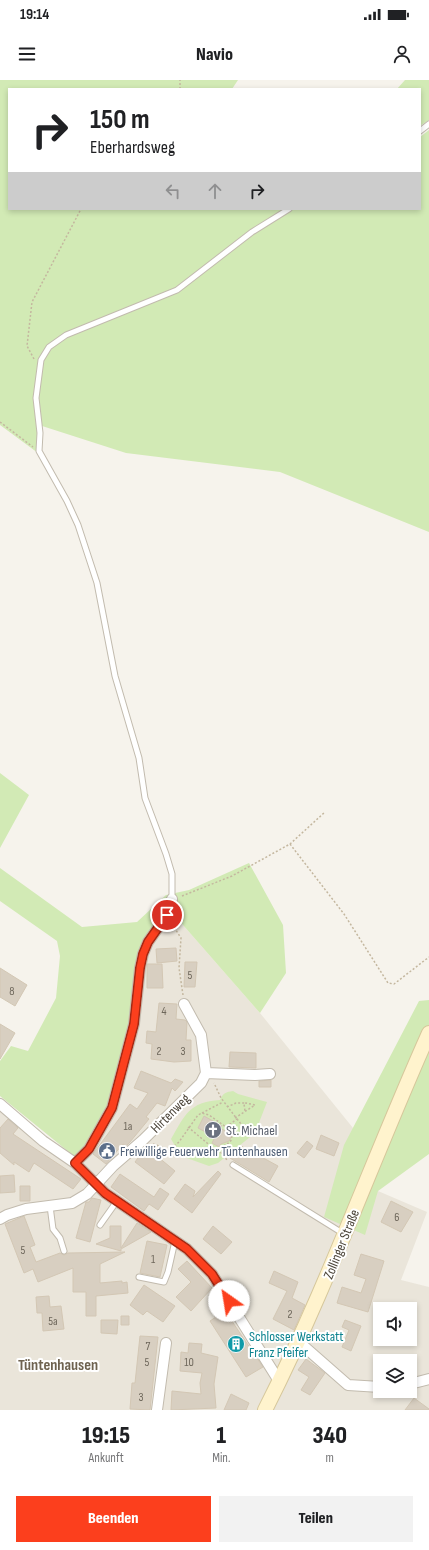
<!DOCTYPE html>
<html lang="de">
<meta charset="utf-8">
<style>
:root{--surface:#fff;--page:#f2f2f2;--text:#202124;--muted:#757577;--accent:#fc3f1d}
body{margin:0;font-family:"Sofia Sans Condensed",sans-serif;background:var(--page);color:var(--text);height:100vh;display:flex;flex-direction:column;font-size:15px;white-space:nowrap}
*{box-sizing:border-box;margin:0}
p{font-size:13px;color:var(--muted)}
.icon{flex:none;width:22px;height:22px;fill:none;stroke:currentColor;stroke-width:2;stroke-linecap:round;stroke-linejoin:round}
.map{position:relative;height:1330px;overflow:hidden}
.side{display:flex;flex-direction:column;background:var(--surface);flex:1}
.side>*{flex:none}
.hud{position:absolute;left:8px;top:8px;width:413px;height:122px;border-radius:0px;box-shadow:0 2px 6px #0003;background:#fff;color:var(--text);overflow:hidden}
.fabs{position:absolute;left:373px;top:1222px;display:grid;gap:8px}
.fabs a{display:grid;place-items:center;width:44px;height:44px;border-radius:0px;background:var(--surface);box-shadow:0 2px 6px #0003;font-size:20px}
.pin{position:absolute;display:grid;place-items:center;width:34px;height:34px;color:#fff;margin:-17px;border:2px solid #fff;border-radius:50%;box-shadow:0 1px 4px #0007}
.me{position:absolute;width:44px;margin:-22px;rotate:328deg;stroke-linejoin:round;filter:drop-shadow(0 0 3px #0008)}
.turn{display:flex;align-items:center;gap:14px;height:84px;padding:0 16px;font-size:18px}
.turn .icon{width:52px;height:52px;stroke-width:2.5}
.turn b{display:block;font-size:28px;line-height:34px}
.lanes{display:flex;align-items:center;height:38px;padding:0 16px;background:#0003;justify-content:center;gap:20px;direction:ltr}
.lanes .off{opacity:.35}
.eta{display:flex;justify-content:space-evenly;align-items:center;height:68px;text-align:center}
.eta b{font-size:24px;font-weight:800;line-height:28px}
.cta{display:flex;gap:8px;margin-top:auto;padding:8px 16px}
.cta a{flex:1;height:46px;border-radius:0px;background:var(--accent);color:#fff;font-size:16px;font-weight:800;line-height:46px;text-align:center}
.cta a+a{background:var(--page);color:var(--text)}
.status{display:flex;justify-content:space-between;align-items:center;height:28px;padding:0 20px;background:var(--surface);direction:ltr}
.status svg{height:11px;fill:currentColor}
header{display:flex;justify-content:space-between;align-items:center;height:52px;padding:0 16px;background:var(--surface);font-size:18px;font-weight:800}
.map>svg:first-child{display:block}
.residential{fill:#eae5da;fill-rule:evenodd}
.green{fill:#d2eab5}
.building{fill:#d8cfc1;stroke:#d3c7b4}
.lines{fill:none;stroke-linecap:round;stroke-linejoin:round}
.service-casing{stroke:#c2bbae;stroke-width:7}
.minor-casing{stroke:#c2bbae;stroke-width:12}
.secondary-casing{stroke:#d6c79b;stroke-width:16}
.path{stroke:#c4b79f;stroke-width:1.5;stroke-dasharray:2 2;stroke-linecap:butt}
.service{stroke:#fff;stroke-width:5}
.minor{stroke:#fff;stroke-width:10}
.secondary{stroke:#fff3cd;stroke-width:14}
.route-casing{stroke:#a42913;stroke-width:10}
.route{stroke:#fc3f1d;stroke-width:7}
.labels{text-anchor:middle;stroke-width:4;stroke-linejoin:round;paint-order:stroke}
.number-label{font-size:12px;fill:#6e675b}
.street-label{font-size:14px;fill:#4b4439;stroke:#fff}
.worship-label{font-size:14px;fill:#5b616d;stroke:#fff;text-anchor:start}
.service-label{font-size:14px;fill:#4e5e75;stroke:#fff;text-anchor:start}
.culture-label{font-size:14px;fill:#0d838f;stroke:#fff;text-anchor:start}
.quarter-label{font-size:16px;font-weight:bold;fill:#6e6250;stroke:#fff}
</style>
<div class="status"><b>19:14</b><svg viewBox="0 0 49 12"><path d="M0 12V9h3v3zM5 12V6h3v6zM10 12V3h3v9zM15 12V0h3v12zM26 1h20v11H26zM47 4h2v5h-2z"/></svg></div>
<header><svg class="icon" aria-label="menu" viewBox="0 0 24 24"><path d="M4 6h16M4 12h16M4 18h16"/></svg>Navio<svg class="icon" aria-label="person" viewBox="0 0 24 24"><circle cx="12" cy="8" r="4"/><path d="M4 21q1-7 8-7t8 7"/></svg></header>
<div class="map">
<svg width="429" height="1330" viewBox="0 0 429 1330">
<rect width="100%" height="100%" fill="#f6f3ec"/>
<!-- residential -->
<path class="residential" d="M 176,837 L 260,933 L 370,1069 L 378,1111 L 427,1132 L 401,1200 L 429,1207 L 429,1330 L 0,1330 L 0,1030 L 71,1087 L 94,1068 L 139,944 L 145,887 L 151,863 ZM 380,1229 L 410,1229 L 410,1259 L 380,1259 ZM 380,1281 L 410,1281 L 410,1311 L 380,1311 Z"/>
<!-- green -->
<path class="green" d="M 0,0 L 238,0 L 232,9 L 9,9 L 9,129 L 420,129 L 420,57 L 429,50 L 429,452 L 280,392 L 126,373 L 39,345 L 38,373 L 0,345 Z
M 405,0 L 429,0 L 429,40 L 420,46 L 420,9 L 397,9 Z
M 0,693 L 29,715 L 0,768 Z
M 249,783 L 283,845 L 286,893 L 260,933 L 176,837 L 151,863 L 138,871 L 130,943 L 107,1026 L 88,1066 L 75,1077 L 0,1016 L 0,981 L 11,966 L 28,971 L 56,918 L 60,876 L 57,861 L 0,821 L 0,788 L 82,847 L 137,842 L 166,815 L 189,810 Z
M 429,920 L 429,1074 L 378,1111 L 365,1155 L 324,1137 L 344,1065 L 419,921 Z
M 233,1011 L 238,1014 L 267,1022 L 255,1053 L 218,1083 L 209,1086 L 181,1076 L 171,1059 C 185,1035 189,1022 220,1020 C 223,1013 226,1012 233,1011 Z"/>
<!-- building -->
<path class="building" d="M 176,868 L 177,881 L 157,883 L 156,869 Z
M 185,882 L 197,882 L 195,907 L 184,907 Z
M 147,884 L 162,884 L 163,908 L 147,908 Z
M 0,888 L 27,905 L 15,926 L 0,917 Z
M 159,923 L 177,924 L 176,939 L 185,940 L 187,942 L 186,960 L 191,960 L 191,981 L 174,982 L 151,979 L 152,964 L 146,963 L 147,951 L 156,952 Z
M 0,944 L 15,953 L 0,979 Z
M 230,972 L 256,973 L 256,988 L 229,987 Z
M 141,991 L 171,1003 L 175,999 L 183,1002 L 175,1011 L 172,1008 L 165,1026 L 157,1023 L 146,1037 L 149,1039 L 130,1062 L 126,1066 L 123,1064 L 106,1084 L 93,1074 L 130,1024 L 137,1029 L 148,1013 L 134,1008 Z
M 271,1000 L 271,1007 L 259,1007 L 259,1001 Z
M 204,1036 L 222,1046 L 220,1048 L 229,1053 L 231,1057 L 229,1061 L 221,1064 L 219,1067 L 212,1063 L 215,1057 L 198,1048 Z
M 8,1039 L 18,1048 L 13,1054 L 81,1099 L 73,1109 L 34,1083 L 29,1092 L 14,1082 L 14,1085 L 0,1073 L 0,1048 Z
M 321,1055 L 339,1063 L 334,1076 L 316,1069 Z
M 307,1061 L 313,1066 L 304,1078 L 297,1073 Z
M 242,1066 L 254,1078 L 256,1074 L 278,1086 L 269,1102 L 230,1078 Z
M 146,1067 L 175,1091 L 164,1104 L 135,1082 Z
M 218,1091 L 221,1094 L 192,1133 L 174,1119 L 185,1104 L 195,1111 L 193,1117 Z
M 120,1094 L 154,1117 L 160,1108 L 169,1114 L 158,1130 L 149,1124 L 144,1131 L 111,1107 Z
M 14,1095 L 15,1112 L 0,1113 L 0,1096 Z
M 20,1106 L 30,1106 L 30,1121 L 20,1121 Z
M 92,1118 L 101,1120 L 90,1162 L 76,1158 L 86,1122 L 89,1122 Z
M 391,1121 L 413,1132 L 401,1152 L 381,1142 Z
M 24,1136 L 35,1165 L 30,1167 L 36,1182 L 60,1173 L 64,1175 L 68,1173 L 125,1172 L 100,1184 L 100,1203 L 122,1201 L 122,1203 L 127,1202 L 128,1213 L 96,1216 L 96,1236 L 86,1236 L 86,1212 L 73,1212 L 73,1188 L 38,1202 L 33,1189 L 24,1193 L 5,1144 Z
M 137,1143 L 151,1152 L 121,1169 L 121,1171 L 96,1164 L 110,1158 L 110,1146 L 121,1146 L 121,1168 Z
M 213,1146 L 232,1162 L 221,1174 L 203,1159 Z
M 147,1161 L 167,1165 L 160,1197 L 140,1193 Z
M 361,1174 L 384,1181 L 368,1232 L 337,1223 L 342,1207 L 361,1213 L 366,1199 L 354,1195 Z
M 187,1181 L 212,1208 L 191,1231 L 176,1217 L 191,1202 L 178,1189 Z
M 274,1191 L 298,1202 L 292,1218 L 305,1225 L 294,1250 L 273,1239 L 287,1211 L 269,1203 Z
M 144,1205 L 175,1226 L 163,1242 L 147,1231 L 143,1235 L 130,1225 Z
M 49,1216 L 50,1227 L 61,1226 L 64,1249 L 43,1251 L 42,1233 L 37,1233 L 36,1217 Z
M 225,1231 L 263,1287 L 246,1297 L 210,1241 Z
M 121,1236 L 129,1236 L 129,1245 L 121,1245 Z
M 101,1240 L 118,1240 L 117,1254 L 101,1253 Z
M 345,1240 L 361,1246 L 351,1271 L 342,1267 L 349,1250 L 342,1247 Z
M 140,1256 L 158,1257 L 150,1330 L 130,1329 L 132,1303 L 135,1303 Z
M 189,1263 L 202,1264 L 201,1273 L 218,1277 L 214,1304 L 216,1328 L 171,1330 L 172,1311 L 201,1314 L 200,1303 L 202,1293 L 180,1291 L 181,1272 L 188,1273 Z
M 306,1279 L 325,1293 L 310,1315 L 301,1310 L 309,1297 L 298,1290 Z
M 231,1314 L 249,1323 L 246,1330 L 224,1330 Z
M 414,1318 L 429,1329 L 429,1330 L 405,1330 Z"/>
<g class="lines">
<!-- service casing -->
<g class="service-casing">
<path id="service" d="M 420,51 L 429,44
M 172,819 L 172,794 L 166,774 L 145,718 L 139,678 L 115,596 L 97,503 L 78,445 L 67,421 L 39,371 L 40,353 L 36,318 L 41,280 L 49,267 L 66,255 L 177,210 L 252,152 L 289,129
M 233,1085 L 344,1154
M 50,1126 L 53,1149 L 60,1158 L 64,1171
M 100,1145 L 117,1121
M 139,1197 L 164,1202 L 168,1192 L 175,1161"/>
</g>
<!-- minor casing -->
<g class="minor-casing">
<path id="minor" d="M 206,993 L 255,995 L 270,994
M 0,1024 L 43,1061 L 75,1083 L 105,1113 L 187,1169 L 212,1194 L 279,1301
M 75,1083 L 89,1069 L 112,1028 L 134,944 L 140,888 L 143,874 L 148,862 L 167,835 L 172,819
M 0,1139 L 7,1135 L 26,1129 L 72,1123 L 87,1114 L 113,1086 L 143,1060 L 201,1003 L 206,993 L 201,955 L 184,924
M 299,1262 L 348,1305 L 380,1307
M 410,1304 L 429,1299
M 157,1330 L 166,1263"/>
</g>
<!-- secondary casing -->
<g class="secondary-casing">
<path id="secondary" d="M 265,1330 C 327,1208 373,1078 429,953"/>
</g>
<!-- path -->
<path class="path" d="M 180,9 L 180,0
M 34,279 L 27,266 L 32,222 L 81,129
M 0,342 L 33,367
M 290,764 L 344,834 L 388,903 L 394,904 L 429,877
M 182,816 L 232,796 L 290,764 L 325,732
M 172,844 L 181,858 L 179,888 L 183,915
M 227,1027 L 236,1023 L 246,1023
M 202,1033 L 223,1022
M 235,1038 L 255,1025 L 246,1023 L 244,1024 L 245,1031
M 237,1039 L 246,1050
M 188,1047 L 213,1068 L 218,1069 C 231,1062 237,1060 226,1047
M 153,1064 L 170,1070 L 179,1062 L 198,1035 L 202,1033 L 209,1035 L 226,1047 L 237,1039 L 221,1018 L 214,1003
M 218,1069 L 227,1080"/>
<!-- service -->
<use href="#service" class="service"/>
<!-- minor -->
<use href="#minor" class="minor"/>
<!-- secondary -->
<use href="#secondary" class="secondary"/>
</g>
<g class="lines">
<!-- route casing -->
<g class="route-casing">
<path id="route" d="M 167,835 L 148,862 L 143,874 L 140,888 L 134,944 L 112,1028 L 89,1069 L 75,1083 L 105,1113 L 187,1169 L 212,1194 L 229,1221"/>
</g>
<!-- route -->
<use href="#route" class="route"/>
</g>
<!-- icons -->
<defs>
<g id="church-disc" transform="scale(0.9)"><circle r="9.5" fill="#6b7280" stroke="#fff"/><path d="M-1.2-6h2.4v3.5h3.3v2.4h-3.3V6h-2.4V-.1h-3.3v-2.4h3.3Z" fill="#fff"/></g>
<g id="civic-disc" transform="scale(0.9)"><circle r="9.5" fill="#5c6f8a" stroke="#fff"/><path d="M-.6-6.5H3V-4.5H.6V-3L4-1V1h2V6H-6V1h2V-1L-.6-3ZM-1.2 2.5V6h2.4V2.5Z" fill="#fff"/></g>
<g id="building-disc" transform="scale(0.9)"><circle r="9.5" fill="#0f9aa8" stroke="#fff"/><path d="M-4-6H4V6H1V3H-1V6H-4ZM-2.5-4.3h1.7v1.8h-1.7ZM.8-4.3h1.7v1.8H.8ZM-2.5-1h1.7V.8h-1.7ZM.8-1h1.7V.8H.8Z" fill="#fff"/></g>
</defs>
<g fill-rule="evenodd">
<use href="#church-disc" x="213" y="1050"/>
<use href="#civic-disc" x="107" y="1071"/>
<use href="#building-disc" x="236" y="1264"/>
</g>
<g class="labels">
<!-- number labels -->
<g class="number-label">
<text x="190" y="899">5</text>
<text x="12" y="915">8</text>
<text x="164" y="935">4</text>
<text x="159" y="975">2</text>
<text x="183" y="975">3</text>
<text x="128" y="1050">1a</text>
<text x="397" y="1141">6</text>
<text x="23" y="1174">5</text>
<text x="153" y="1183">1</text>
<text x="290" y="1238">2</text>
<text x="53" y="1245">5a</text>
<text x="148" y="1270">7</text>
<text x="147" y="1286">5</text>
<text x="189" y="1286">10</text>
<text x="141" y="1321">3</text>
</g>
<!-- street labels -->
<g class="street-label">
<text transform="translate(170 1033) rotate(-45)" y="5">Hirtenweg</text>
<text transform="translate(341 1164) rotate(-68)" y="5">Zollinger Straße</text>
</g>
<!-- worship labels -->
<g class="worship-label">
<text x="226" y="1055">St. Michael</text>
</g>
<!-- service labels -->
<g class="service-label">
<text x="120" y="1076">Freiwillige Feuerwehr Tüntenhausen</text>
</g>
<!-- culture labels -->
<g class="culture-label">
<text x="249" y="1261">Schlosser Werkstatt<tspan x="249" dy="16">Franz Pfeifer</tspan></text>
</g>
<!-- quarter labels -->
<g class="quarter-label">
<text x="58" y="1290">Tüntenhausen</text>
</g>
</g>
</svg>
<div class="fabs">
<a><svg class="icon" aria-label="sound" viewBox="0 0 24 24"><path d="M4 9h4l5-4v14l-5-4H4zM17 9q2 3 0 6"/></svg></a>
<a><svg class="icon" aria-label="layers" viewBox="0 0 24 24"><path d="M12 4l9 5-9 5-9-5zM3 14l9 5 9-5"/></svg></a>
</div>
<div class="pin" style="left:167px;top:835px;background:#d93025"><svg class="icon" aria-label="arrive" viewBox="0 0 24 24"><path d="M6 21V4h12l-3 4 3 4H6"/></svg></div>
<svg class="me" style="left:229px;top:1221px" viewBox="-20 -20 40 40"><circle r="19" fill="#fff"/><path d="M0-13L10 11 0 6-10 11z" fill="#fc3f1d"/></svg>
<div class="hud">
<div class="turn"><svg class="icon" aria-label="right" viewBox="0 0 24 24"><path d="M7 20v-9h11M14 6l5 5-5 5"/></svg><div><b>150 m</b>Eberhardsweg</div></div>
<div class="lanes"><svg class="icon off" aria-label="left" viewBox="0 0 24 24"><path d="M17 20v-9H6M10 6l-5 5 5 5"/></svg><svg class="icon off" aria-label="ahead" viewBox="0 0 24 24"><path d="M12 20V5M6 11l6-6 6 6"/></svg><svg class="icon" aria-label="right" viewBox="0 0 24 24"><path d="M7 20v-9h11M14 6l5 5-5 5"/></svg></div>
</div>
</div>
<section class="side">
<div class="eta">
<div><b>19:15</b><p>Ankunft</p></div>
<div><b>1</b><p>Min.</p></div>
<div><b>340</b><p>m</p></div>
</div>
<div class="cta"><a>Beenden</a><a>Teilen</a></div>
</section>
